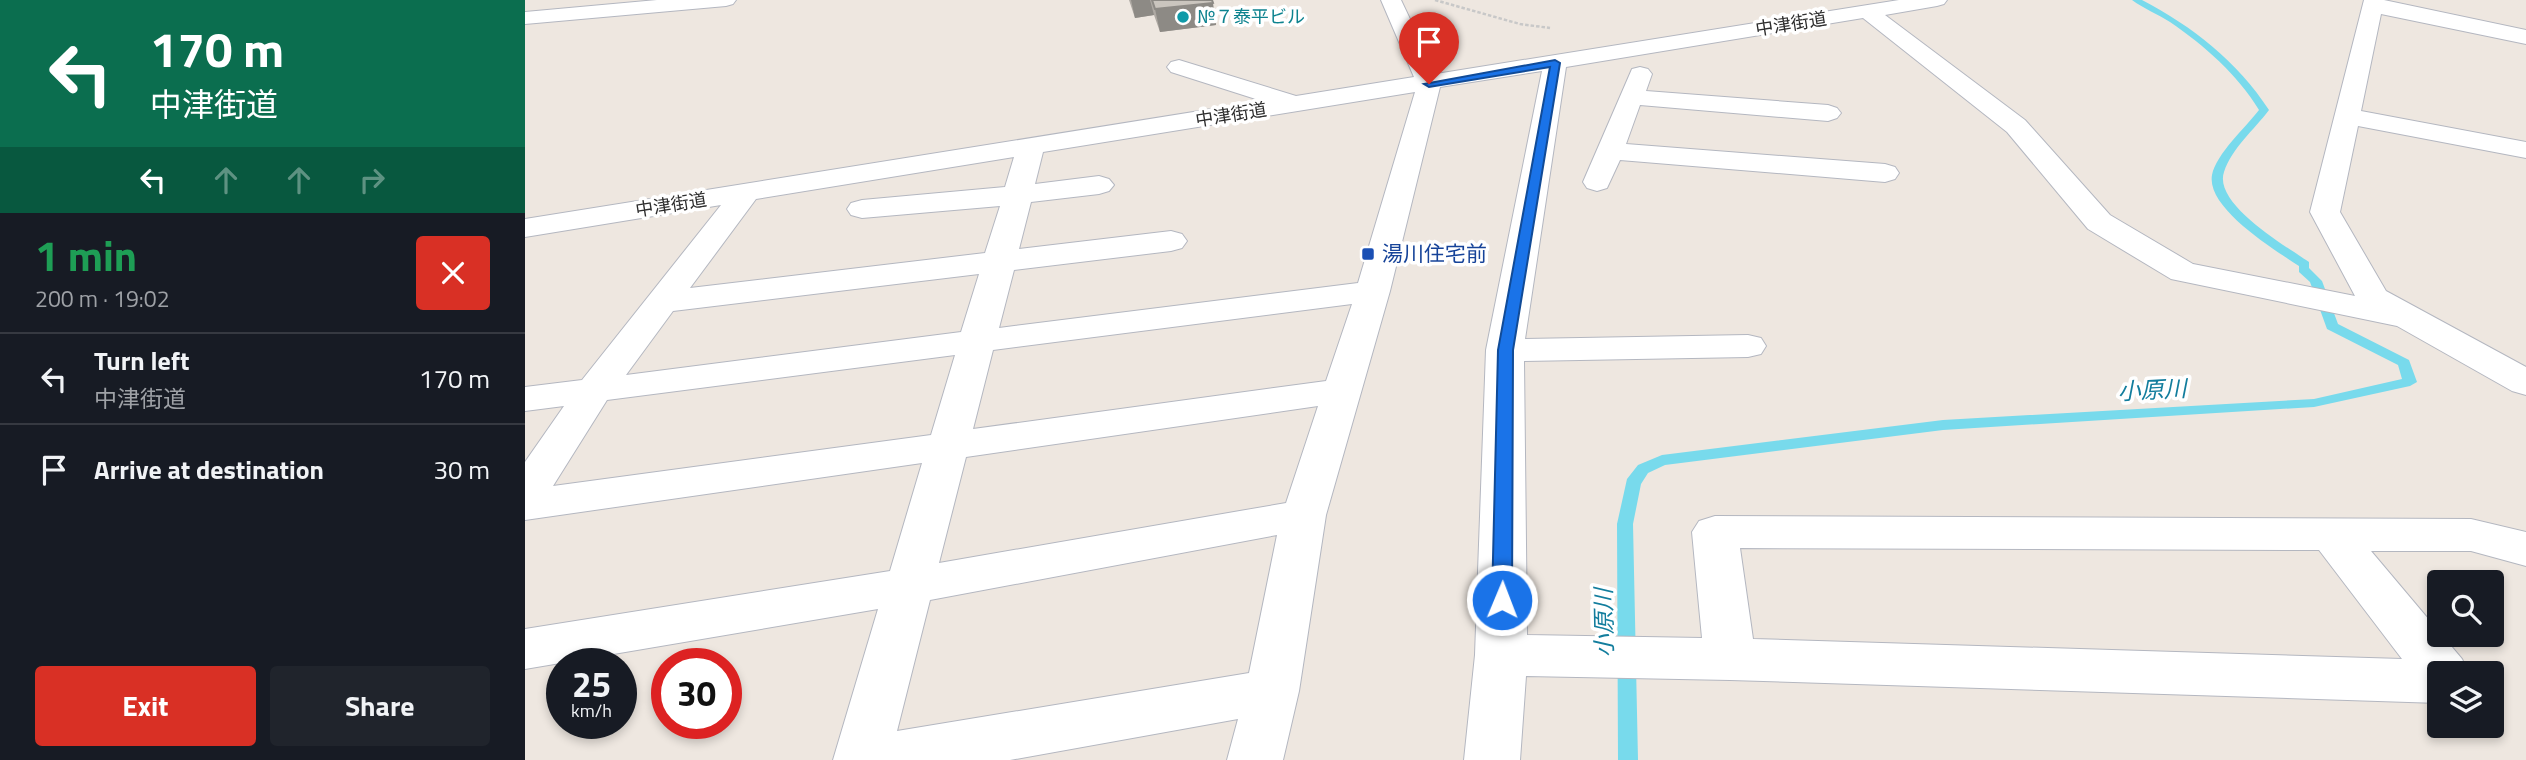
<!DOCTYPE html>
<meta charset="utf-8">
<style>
:root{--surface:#171b24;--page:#20242c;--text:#f1f3f6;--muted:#9ea1a6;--line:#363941;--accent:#d93025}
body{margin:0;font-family:"Titillium Web","Noto Sans JP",sans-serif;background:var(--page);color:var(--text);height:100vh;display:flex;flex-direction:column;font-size:26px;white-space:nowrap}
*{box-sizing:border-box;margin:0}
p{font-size:23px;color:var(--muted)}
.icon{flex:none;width:38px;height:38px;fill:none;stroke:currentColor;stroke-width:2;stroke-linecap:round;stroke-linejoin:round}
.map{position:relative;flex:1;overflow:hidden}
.side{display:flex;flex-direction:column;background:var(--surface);width:525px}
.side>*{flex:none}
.hud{background:#0b6e4f;color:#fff;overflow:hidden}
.fabs{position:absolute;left:1902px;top:570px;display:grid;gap:14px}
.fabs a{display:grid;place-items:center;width:77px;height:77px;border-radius:7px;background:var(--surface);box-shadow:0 4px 10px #0003;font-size:35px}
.speed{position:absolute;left:21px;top:648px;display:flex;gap:14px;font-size:35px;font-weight:700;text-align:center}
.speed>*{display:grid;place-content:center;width:91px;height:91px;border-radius:50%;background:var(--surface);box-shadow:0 4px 10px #0003;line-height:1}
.speed small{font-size:18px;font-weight:400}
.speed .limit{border:10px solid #d22;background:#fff;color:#111}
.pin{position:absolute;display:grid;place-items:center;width:60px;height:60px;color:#fff;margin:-72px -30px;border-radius:50% 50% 50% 0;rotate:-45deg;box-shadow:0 0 7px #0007}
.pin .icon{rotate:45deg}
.me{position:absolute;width:77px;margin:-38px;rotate:1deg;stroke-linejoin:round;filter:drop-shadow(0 0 5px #0008)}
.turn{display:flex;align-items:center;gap:24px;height:147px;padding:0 35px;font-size:32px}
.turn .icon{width:91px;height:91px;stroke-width:2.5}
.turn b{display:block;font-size:49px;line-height:60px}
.lanes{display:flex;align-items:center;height:66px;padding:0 35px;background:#0003;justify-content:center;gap:35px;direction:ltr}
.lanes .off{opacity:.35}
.round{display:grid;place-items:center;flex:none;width:74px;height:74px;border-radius:7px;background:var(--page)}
.summary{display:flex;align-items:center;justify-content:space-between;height:119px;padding:0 35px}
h1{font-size:42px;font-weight:700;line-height:52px;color:#1e9e55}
.button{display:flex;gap:14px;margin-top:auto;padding:14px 35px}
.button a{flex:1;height:80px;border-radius:7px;background:var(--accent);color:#fff;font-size:28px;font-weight:700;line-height:80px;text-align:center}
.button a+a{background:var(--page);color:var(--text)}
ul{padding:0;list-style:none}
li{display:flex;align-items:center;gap:21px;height:91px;padding:0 35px;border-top:2px solid var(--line)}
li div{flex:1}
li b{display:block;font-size:26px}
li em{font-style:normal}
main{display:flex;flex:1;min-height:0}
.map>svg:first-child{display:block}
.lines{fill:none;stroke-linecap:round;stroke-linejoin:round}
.stream{fill:#78daec;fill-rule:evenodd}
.minor-casing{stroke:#b4b7c0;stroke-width:2}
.path{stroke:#c8c8c8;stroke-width:2.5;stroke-dasharray:3.5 2;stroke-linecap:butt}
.minor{fill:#fff;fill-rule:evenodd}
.wall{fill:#aea9a3}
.shaded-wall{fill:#8d8a85}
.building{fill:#cac5be;stroke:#8d8a85;stroke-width:2}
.route{fill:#1a73e8;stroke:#114b97;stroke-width:2}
.culture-dot{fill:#0f9aa8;stroke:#fff;stroke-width:2.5}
.transit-dot{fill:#1a4fb4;stroke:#fff;stroke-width:2.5}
.labels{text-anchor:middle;stroke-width:7;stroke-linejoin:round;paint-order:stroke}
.far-culture-label{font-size:18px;fill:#0d838f;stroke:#fff;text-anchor:start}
.far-street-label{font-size:18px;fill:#2d2d2d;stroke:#fff}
.transit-label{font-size:21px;fill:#164399;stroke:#fff;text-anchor:start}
.water-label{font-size:23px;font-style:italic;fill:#127d9d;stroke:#fff}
</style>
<main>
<section class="side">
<div class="hud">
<div class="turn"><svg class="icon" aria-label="left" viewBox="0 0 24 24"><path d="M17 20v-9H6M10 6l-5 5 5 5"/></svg><div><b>170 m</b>中津街道</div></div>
<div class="lanes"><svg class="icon" aria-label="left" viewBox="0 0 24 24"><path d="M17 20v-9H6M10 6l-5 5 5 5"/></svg><svg class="icon off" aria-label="ahead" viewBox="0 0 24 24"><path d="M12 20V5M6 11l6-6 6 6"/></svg><svg class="icon off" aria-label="ahead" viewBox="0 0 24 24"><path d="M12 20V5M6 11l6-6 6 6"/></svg><svg class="icon off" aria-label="right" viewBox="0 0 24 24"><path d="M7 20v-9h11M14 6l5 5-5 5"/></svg></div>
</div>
<div class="summary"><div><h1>1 min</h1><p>200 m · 19:02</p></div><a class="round" style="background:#d93025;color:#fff"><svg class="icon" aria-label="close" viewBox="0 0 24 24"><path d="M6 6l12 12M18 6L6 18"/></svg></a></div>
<ul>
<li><svg class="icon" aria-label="left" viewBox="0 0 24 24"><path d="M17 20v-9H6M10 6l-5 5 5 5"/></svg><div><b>Turn left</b><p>中津街道</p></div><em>170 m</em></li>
<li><svg class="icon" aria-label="arrive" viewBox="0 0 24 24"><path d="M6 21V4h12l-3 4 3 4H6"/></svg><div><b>Arrive at destination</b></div><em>30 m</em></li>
</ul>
<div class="button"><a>Exit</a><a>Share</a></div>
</section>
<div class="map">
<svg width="2001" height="760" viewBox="0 0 2001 760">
<rect width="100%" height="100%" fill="#eee7e0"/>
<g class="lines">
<!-- stream -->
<path class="stream" d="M 1607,0 L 1617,0 C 1667,26 1713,62 1744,110 C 1729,130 1707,148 1699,172 C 1688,204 1762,247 1784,262 L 1784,268 L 1797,281 L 1813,324 L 1884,360 L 1892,382 L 1885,386 L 1789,407 L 1418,430 L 1140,465 L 1123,473 L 1116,484 L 1108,524 L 1113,760 L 1093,760 L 1092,524 L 1102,479 L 1113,465 L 1137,455 L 1418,420 L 1789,399 L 1877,379 L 1873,365 L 1802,329 L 1785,282 L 1774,272 L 1774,266 C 1750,250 1681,208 1687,175 C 1691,154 1721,127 1734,110 C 1712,74 1680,46 1645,22 C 1633,14 1619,9 1607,0 Z"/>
<!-- minor casing -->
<g class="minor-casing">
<path id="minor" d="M 132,0 L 211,0 L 208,4 L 201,6 L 0,24 L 0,12 Z
M 856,0 L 876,0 L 911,74 L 1374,0 L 1422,0 L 1419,4 L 1412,6 L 1360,15 L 1500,120 L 1585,215 L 1668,264 L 1830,296 L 1785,212 L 1839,0 L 1859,0 L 2001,30 L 2001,44 L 1856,14 L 1836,111 L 2001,142 L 2001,158 L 1833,126 L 1815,212 L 1861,291 L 2001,367 L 2001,395 L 1987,391 L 1872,326 L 1646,279 L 1563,229 L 1482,132 L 1338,18 L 1041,67 L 1000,339 L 1223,335 L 1236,338 L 1241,346 L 1236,354 L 1223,357 L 999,361 L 1002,635 L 1177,638 L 1167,532 L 1174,521 L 1190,516 L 1946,519 L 2001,532 L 2001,566 L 1946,551 L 1846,551 L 1937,659 L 1944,674 L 1914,674 L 1914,703 L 1205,680 L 1001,676 L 995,760 L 939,760 L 950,655 L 961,350 L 1017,71 L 915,87 L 865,291 L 801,515 L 774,691 L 758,760 L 702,760 L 713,719 L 485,760 L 308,760 L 353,609 L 0,669 L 0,629 L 365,571 L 397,463 L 0,520 L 0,462 L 39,406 L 0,411 L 0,387 L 57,380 L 196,205 L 0,237 L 0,219 L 737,101 L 646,72 L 642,67 L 646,62 L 654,60 L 771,96 L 889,77 ZM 890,92 L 833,283 L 474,328 L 489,270 L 646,251 L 657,248 L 662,241 L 657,234 L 646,231 L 494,249 L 506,202 L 574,194 L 584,191 L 589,185 L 584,179 L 574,176 L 510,184 L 518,152 ZM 489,157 L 480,187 L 337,200 L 326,203 L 322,209 L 326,215 L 337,218 L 475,206 L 460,253 L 165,288 L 231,199 ZM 454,274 L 436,332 L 101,375 L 148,311 ZM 827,304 L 801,381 L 448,429 L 468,350 ZM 430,355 L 406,435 L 28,486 L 82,400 ZM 793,406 L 761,503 L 414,563 L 441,457 ZM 752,535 L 724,673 L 372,731 L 405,600 ZM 1215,548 L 1794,550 L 1877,659 L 1228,639 Z
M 1115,67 L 1123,69 L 1127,74 L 1121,91 L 1303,105 L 1312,108 L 1316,113 L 1312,118 L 1303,121 L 1115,105 L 1101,144 L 1360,164 L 1370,167 L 1374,173 L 1370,179 L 1360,182 L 1095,160 L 1082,188 L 1072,191 L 1062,188 L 1058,182 L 1107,69 Z"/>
</g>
<!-- path -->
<path class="path" d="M 910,0 L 995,24 L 1025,28"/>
<!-- minor -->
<use href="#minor" class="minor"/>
</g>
<!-- wall -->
<path class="wall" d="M 604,0 L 687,0 L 691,25 L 635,32 L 629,15 L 610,18 Z"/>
<!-- shaded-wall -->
<path class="shaded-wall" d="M 606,0 L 625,0 L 629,15 L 610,18 Z
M 688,3 L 691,25 L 635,32 L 630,9 Z"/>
<!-- building -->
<path class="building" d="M 627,0 L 687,0 L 688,3 L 630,9 Z"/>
<!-- route -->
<path class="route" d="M 1030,60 L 1035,63 L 988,350 L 987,600 L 984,605 L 977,607 L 970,605 L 967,600 L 973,350 L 1025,67 L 904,87 L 899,84 Z"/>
<!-- markers -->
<circle class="culture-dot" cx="658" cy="17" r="7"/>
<rect class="transit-dot" x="836" y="247" width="14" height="14" rx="3.5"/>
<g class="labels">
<!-- far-culture labels -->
<g class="far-culture-label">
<text x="672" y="23">№７泰平ビル</text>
</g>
<!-- far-street labels -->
<g class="far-street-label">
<text transform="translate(1266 24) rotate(-9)" y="6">中津街道</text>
<text transform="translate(706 115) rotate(-9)" y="6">中津街道</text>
<text transform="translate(146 205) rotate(-9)" y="6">中津街道</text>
</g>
<!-- transit labels -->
<g class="transit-label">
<text x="857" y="261">湯川住宅前</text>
</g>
<!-- water labels -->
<g class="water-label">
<text transform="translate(1627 390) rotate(-3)" y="8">小原川</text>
<text transform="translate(1079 623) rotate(-91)" y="8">小原川</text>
</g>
</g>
</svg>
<div class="fabs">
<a><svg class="icon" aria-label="search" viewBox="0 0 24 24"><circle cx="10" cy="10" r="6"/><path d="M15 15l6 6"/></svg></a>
<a><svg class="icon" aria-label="layers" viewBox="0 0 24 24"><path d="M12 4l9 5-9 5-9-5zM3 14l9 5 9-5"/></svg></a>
</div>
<div class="speed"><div>25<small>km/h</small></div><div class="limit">30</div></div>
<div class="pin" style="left:904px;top:84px;background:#d93025"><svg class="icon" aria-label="arrive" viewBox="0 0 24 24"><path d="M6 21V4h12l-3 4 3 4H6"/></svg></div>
<svg class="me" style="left:977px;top:600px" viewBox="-20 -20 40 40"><circle r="17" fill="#1a73e8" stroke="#fff" stroke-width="3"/><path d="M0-11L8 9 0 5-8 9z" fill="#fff"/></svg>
</div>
</main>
